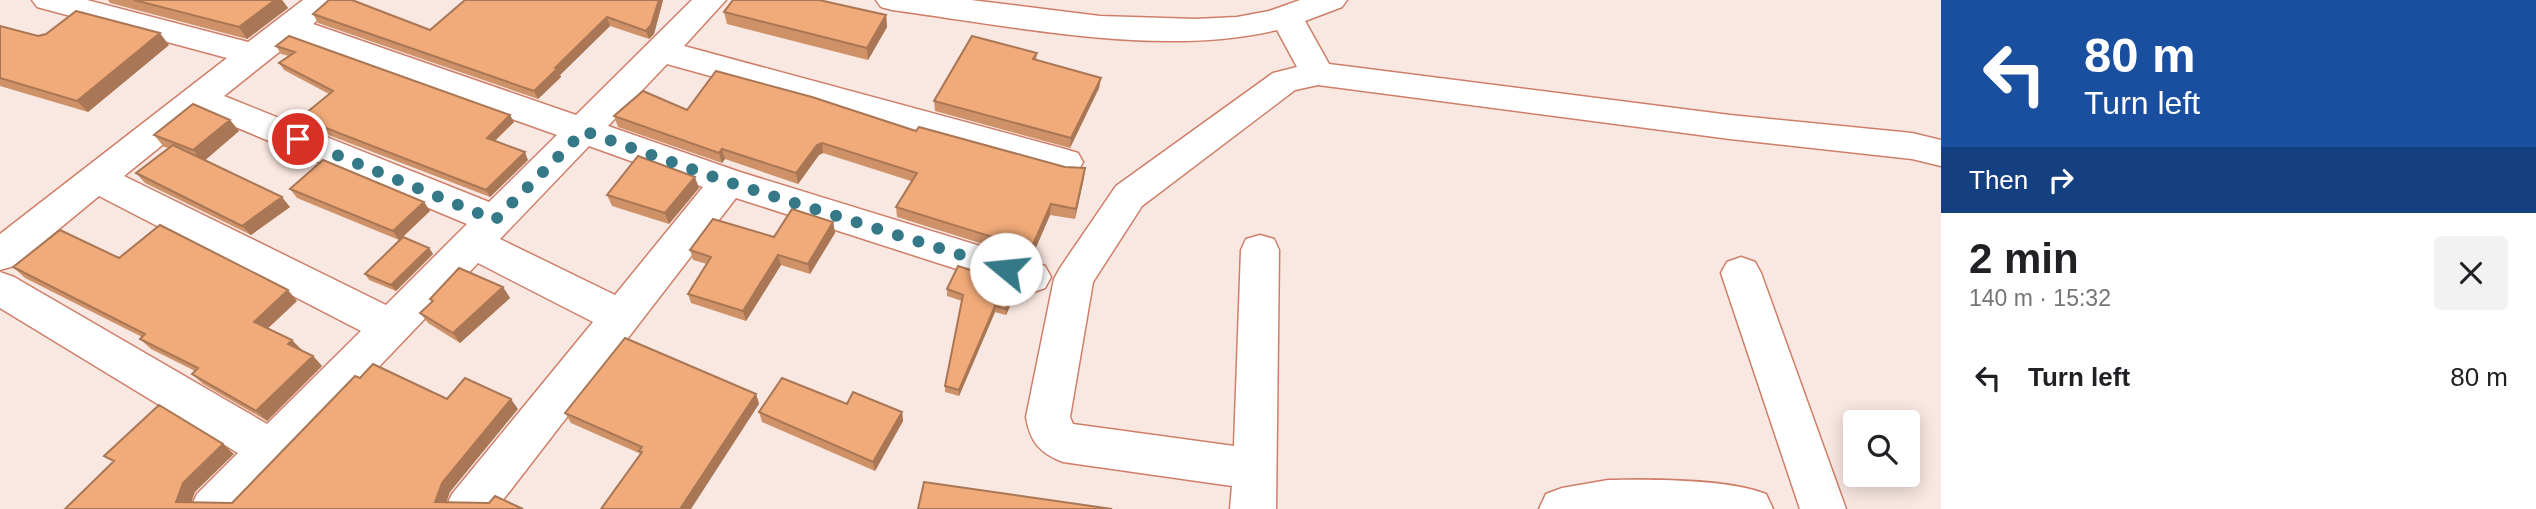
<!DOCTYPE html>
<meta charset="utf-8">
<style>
:root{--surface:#fff;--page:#f2f2f2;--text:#202124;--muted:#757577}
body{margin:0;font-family:Helvetica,sans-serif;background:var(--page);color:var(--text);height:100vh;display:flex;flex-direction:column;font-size:26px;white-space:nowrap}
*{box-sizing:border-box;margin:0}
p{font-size:23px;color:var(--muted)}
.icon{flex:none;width:38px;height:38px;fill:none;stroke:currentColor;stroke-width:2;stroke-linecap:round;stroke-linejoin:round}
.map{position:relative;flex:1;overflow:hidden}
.side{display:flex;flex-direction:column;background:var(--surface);width:595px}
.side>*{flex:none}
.banner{background:#1a4fa0;color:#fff;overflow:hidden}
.tools{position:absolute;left:1843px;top:410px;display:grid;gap:14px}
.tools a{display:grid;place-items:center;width:77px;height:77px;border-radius:7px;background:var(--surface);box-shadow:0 4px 18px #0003;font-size:35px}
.pin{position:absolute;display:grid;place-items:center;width:60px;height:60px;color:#fff;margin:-30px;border:4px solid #fff;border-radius:50%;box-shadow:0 2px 7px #0007}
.me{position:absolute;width:77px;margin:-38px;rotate:287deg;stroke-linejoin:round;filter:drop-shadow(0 0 5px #0008)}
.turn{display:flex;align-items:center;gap:24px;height:147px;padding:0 28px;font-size:32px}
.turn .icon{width:91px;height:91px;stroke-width:2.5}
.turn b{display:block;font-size:49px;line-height:60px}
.then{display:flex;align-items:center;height:66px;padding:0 28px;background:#0003;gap:14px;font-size:26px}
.round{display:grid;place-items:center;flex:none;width:74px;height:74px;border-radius:7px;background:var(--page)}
.headline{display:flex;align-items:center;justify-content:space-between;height:119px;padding:0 28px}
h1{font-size:42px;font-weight:800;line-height:52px}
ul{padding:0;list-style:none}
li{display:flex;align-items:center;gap:21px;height:91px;padding:0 28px}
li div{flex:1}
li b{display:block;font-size:26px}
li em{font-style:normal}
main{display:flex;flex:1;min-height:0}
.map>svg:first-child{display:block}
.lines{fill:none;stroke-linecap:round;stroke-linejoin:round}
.minor-casing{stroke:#cf7f69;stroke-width:3}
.minor{fill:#fff;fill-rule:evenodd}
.wall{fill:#cf9268}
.shaded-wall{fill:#a97755}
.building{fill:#f1aa79;stroke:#a97755;stroke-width:2}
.route{stroke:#357989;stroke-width:12;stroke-dasharray:0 21.6}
</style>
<main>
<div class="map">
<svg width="1941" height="509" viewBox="0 0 1941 509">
<rect width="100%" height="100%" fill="#f9e7e1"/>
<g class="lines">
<!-- minor casing -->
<g class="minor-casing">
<path id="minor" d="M 32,0 L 87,0 L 248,42 L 303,0 L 339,0 L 313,24 L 576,115 L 692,0 L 726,0 L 684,46 L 1065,149 L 1078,153 L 1083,162 L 1078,171 L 1065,175 L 667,64 L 608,126 L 740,172 L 1045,266 L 1051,277 L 1045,288 L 1031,293 L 736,198 L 496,509 L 445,509 L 452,494 L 593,322 L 478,263 L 243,509 L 190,509 L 197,494 L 238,453 L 0,308 L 0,272 L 14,277 L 267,424 L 361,331 L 99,196 L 14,266 L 0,270 L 0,234 L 227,58 L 37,7 ZM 293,41 L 557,135 L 489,202 L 224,96 ZM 202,113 L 467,224 L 386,305 L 124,176 ZM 589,146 L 703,187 L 615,295 L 500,239 Z
M 876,0 L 971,0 L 1100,16 L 1196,19 L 1237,17 L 1269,11 L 1300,0 L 1347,0 L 1342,7 L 1305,21 L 1329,64 L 1730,115 L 1912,133 L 1941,140 L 1941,166 L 1912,159 L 1730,139 L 1318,85 L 1295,90 L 1142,206 L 1093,282 L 1070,417 L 1073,424 L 1234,446 L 1241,250 L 1246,239 L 1260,235 L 1274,239 L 1279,250 L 1276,509 L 1230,509 L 1232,486 L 1063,462 C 1040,453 1030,442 1026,417 L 1054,279 L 1060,268 L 1116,186 L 1273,73 L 1297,67 L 1277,30 C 1158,58 1013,26 892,10 L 881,7 Z
M 1741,257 L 1755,262 L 1761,273 L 1846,509 L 1800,509 L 1721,273 L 1727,262 Z
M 1608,480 C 1650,479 1728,479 1766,494 L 1773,509 L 1539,509 L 1546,494 L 1562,488 Z"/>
</g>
<!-- minor -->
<use href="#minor" class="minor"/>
</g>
<!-- wall -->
<path class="wall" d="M 108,0 L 282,0 L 288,8 L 247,39 L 110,3 Z
M 663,0 L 654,34 L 649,39 L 610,26 L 560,75 L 561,77 L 538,99 L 318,23 L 313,14 L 430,30 Z
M 724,12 L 886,15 L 887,27 L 868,60 L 727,24 Z
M 0,26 L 38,36 L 169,45 L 88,112 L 0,86 Z
M 289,36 L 514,122 L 495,141 L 528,160 L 490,197 L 305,126 L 300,118 L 329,94 L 284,70 L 279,63 L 289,56 L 281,54 L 276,46 Z
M 1037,53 L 1036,60 L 1101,78 L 1099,88 L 1070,148 L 935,111 L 934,101 Z
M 687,110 L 916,131 L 1065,167 L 1085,168 L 1075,219 L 1050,215 L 1031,259 L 897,217 L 896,207 L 911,181 L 823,153 L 819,155 L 798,184 L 725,159 L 722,163 L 618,127 L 614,116 Z
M 230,120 L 239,131 L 205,160 L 290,207 L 251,235 L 145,183 L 136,173 L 169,148 L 164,147 L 154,135 Z
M 699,188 L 669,224 L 612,206 L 607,195 Z
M 290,189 L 424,202 L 430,211 L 403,237 L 429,248 L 433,254 L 396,291 L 369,280 L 365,274 L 399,240 L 297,198 Z
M 833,222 L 835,233 L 810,274 L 781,265 L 746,321 L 691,303 L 688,294 L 707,264 L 693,260 L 690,250 L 774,237 Z
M 119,258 L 297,301 L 268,328 L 301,350 L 313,356 L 322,366 L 267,421 L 203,384 L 192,374 L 195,371 L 151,349 L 140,339 L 142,337 L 25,278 L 13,267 Z
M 503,287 L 510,298 L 460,343 L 428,323 L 420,313 L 432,302 L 430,299 Z
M 947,289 L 1017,291 L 1006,315 L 995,312 L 959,396 L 945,392 L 945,386 L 962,301 L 947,296 Z
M 756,394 L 759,404 L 641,454 L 571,423 L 565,413 Z
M 759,412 L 902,412 L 903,421 L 875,471 L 762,422 Z"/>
<!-- shaded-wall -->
<path class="shaded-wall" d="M 275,0 L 282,0 L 288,8 L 247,39 L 239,27 Z
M 659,0 L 663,0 L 654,34 L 649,39 L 646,31 Z
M 886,15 L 887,27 L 868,60 L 867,48 Z
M 607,17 L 610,26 L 560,75 L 561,77 L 538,99 L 534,91 L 555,68 Z
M 160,33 L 169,45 L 88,112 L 77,101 Z
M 1101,78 L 1099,88 L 1070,148 L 1071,138 Z
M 510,115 L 514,122 L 490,145 L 487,138 Z
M 230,120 L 239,131 L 203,162 L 193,150 Z
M 822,143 L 823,153 L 819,155 L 798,184 L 796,173 L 817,145 Z
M 722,149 L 725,159 L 722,163 L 719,153 Z
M 525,152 L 528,160 L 490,197 L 486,190 Z
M 1085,168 L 1084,178 L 1075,219 L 1076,209 Z
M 695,177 L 699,188 L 669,224 L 665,213 Z
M 282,197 L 290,207 L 251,235 L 242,226 Z
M 424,202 L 430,211 L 399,240 L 393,231 Z
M 1051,204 L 1050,215 L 1031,259 L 1031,249 Z
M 833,222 L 835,233 L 810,274 L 808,264 Z
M 429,248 L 433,254 L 396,291 L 391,285 Z
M 778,255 L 781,265 L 746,321 L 743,311 Z
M 1017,285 L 1017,291 L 1006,315 L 1006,309 Z
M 503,287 L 510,298 L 460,343 L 453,333 Z
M 288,290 L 297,301 L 264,332 L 254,322 Z
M 995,306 L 995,312 L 959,396 L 959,390 Z
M 292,340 L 302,350 L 297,354 L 288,344 Z
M 313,356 L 322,366 L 267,421 L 256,411 Z
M 756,394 L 759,404 L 691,509 L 680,509 Z
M 511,399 L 518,409 L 450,492 L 444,509 L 435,502 L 442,483 Z
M 902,412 L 903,421 L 875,471 L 873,462 Z
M 223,444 L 234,454 L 195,492 L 189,509 L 176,502 L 183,483 Z"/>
<!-- building -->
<path class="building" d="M 134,0 L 275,0 L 239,27 Z
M 329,0 L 352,0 L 430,30 L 465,0 L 659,0 L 651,25 L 646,31 L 607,17 L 555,68 L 557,69 L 534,91 L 313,14 Z
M 733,0 L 819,0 L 886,15 L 867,48 L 724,12 Z
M 76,11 L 160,33 L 77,101 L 0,78 L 0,26 L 38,36 L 46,34 Z
M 289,36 L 510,115 L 487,138 L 525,152 L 486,190 L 300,118 L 333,91 L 279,63 L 295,52 L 276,46 Z
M 972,36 L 1037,53 L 1033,59 L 1101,78 L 1071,138 L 934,101 Z
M 716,71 L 812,97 L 916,131 L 919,127 L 1065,167 L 1085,168 L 1076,209 L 1051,204 L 1031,249 L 896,207 L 917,173 L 822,143 L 817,145 L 796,173 L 722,149 L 719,153 L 614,116 L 643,91 L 687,110 Z
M 193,104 L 230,120 L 193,150 L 154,135 Z
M 173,145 L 282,197 L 242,226 L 136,173 Z
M 638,156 L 695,177 L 665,213 L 607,195 Z
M 323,160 L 424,202 L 393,231 L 290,189 Z
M 792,209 L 833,222 L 808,264 L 778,255 L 743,311 L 688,294 L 711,257 L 690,250 L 713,219 L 774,237 Z
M 160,225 L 288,290 L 254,322 L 292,340 L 288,344 L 313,356 L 256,411 L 192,374 L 198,368 L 140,339 L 145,334 L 13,267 L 60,230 L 119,258 Z
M 403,237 L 429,248 L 391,285 L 365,274 Z
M 958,266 L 1017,285 L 1006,309 L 995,306 L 959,390 L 945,386 L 963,295 L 947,289 Z
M 459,268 L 503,287 L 453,333 L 420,313 L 433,301 L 430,299 Z
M 625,338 L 756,394 L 680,509 L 601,509 L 642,452 L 639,451 L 642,447 L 565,413 Z
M 373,364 L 447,399 L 465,378 L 511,399 L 442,483 L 435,502 L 489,503 L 495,496 L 523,509 L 65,509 L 114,461 L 104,456 L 159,405 L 223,444 L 183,483 L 176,502 L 232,503 L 355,376 L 360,378 Z
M 782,378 L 847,404 L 853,392 L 902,412 L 873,462 L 759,412 Z
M 924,482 L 1112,509 L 918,509 Z"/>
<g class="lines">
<!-- route -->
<path class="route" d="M 298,139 L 495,220 L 584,131 L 728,182 L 1006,269"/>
</g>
</svg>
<div class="tools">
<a><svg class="icon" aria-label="search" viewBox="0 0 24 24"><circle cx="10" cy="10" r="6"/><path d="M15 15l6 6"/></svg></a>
</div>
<div class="pin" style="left:298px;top:139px;background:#d93025"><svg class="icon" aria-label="arrive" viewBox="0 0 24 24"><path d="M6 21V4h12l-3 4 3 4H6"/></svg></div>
<svg class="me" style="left:1006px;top:269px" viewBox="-20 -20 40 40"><circle r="19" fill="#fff"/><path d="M0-13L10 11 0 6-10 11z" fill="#357989"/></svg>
</div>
<section class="side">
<div class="banner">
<div class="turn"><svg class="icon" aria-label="left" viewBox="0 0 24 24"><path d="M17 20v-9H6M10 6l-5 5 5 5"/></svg><div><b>80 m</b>Turn left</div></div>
<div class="then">Then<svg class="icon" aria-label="right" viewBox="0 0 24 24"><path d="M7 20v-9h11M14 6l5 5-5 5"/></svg></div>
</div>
<div class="headline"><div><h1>2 min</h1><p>140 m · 15:32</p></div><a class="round"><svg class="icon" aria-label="close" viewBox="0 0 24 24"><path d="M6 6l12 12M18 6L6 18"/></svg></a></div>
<ul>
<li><svg class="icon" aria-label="left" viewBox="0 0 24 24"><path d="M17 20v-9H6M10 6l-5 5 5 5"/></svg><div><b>Turn left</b></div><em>80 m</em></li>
</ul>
</section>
</main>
